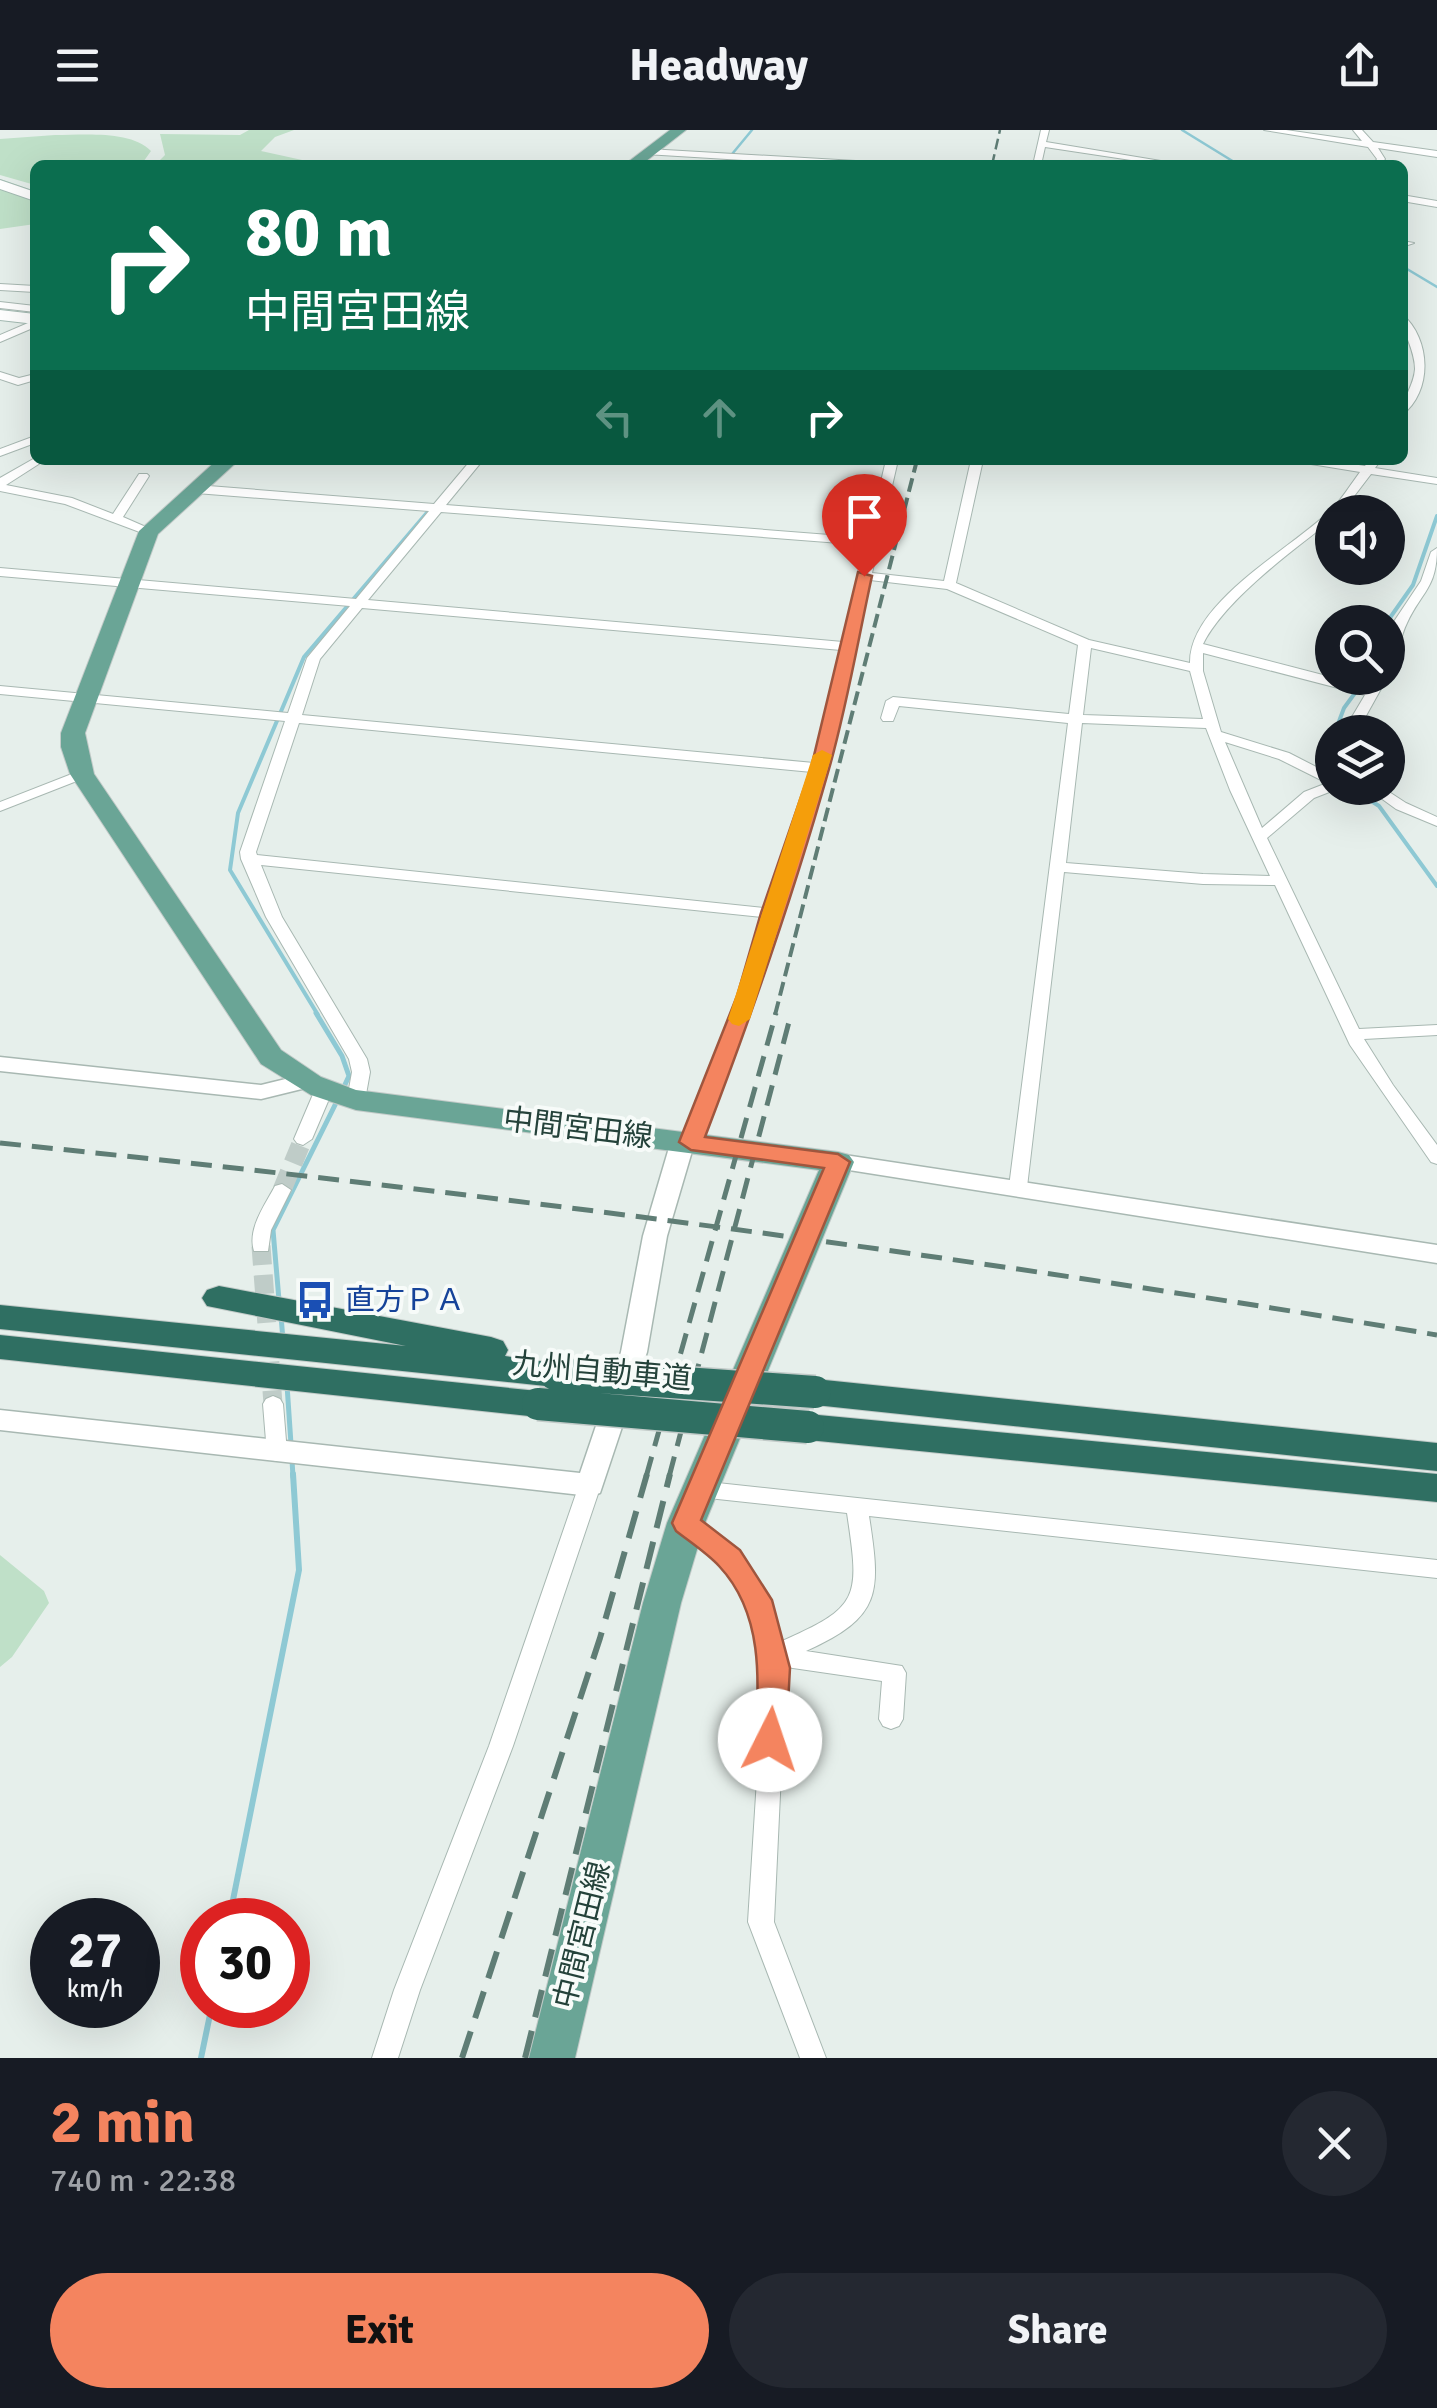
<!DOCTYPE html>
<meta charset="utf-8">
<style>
:root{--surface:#171b24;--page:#242831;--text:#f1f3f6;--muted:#9ea1a6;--accent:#f4845f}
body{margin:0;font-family:Signika,"Noto Sans JP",sans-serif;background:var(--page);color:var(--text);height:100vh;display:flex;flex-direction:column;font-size:38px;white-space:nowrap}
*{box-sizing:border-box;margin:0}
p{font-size:32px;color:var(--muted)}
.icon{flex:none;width:55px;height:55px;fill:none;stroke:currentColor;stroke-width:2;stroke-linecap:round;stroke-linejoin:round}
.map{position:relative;height:1928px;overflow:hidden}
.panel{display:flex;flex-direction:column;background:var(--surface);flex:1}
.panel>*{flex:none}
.hud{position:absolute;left:30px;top:30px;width:1378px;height:305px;border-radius:15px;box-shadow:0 10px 40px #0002;background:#0b6e4f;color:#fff;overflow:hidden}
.controls{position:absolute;left:1315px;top:365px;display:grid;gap:20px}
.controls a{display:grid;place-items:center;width:90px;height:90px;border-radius:50%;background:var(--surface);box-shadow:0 10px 40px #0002;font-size:50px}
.speed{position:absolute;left:30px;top:1768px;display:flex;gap:20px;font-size:50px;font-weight:700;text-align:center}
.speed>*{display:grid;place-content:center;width:130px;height:130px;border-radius:50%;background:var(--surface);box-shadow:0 10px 40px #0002;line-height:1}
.speed small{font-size:25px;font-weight:400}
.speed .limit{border:15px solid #d22;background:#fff;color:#111}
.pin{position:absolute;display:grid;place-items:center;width:85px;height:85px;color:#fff;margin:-102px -42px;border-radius:50% 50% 50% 0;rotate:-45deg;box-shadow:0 0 10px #0007}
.pin .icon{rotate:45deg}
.me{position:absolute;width:110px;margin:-55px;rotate:4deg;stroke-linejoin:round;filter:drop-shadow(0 0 8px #0008)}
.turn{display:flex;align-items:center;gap:35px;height:210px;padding:0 50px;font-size:45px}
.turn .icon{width:130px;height:130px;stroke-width:2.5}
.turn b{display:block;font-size:70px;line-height:85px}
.lanes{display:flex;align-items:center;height:95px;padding:0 50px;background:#0003;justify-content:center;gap:50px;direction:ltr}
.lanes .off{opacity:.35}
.round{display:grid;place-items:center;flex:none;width:105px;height:105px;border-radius:52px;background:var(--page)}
.headline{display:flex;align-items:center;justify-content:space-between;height:170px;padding:0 50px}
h1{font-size:60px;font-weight:700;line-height:75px;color:var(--accent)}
.button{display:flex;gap:20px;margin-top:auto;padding:20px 50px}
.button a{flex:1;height:115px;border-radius:60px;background:var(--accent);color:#111;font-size:40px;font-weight:700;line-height:115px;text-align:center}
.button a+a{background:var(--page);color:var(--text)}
header{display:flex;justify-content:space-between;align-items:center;height:130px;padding:0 50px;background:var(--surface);font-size:45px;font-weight:700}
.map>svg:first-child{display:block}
.green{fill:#bfe0c8}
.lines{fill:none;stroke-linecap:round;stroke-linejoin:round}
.stream-far3{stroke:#8ec9d4;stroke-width:2.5}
.stream-far2{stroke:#8ec9d4;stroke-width:4}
.stream-far1{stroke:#8ec9d4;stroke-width:5}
.stream{stroke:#8ec9d4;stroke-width:6}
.minor-tunnel{stroke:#bfccc8;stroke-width:19;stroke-dasharray:19 10;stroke-linecap:butt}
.minor-casing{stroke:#a8b8b2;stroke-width:2}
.tertiary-casing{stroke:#a8b8b2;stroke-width:3}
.secondary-casing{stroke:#a4bbb3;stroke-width:2}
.primary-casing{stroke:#c2cac8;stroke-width:2}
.motorway-casing{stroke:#c2cac8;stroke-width:2}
.minor{fill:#fff;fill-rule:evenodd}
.tertiary{fill:#fff;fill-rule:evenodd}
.secondary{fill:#fff;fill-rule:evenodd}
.primary{fill:#6aa596;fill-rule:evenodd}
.motorway{fill:#2f6f62;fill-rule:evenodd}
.rail-far3{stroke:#5f7d75;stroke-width:2.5;stroke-dasharray:11 5;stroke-linecap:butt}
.rail-far2{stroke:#5f7d75;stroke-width:4;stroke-dasharray:14 6;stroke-linecap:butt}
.rail-far1{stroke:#5f7d75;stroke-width:5;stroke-dasharray:21 11;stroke-linecap:butt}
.rail{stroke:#5f7d75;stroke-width:6;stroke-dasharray:28 14;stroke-linecap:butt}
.motorway-bridge-casing{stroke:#c2cac8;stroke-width:35;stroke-linecap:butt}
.motorway-bridge{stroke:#2f6f62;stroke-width:32}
.route{fill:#f4845f;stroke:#9f563e;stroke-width:2.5}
.slow{fill:#f59e0b}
.labels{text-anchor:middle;stroke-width:8;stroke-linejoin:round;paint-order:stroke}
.street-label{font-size:30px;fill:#24423a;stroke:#f7fbf9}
.transit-label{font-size:30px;fill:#164399;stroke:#f7fbf9;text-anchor:start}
</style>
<header><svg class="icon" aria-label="menu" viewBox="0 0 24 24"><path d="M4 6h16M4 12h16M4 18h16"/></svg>Headway<svg class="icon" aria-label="share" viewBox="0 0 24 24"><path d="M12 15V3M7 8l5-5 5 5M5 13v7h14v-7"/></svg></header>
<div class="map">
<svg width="1437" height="1928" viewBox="0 0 1437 1928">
<rect width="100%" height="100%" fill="#e6efeb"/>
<!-- green -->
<path class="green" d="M 249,0 L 294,0 L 275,7 L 261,21 L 325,35 L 155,35 L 165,25 L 160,4 L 240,5 Z
M 55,5 C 84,5 131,0 151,21 L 141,35 L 35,35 L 35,55 L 0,45 L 0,9 Z
M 0,49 L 35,61 L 35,94 L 0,99 Z
M 0,1425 L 44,1461 L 49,1473 L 12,1527 L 0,1537 Z"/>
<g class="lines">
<!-- stream-far3 -->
<path class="stream-far3" d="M 1182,0 L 1239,35
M 723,35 L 752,0
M 1402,136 L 1437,157"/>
<!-- stream-far2 -->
<path class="stream-far2" d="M 1387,492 L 1413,455 L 1437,386
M 1335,602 L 1344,578 L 1366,548
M 1351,658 L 1379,676 L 1437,756
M 318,885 L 230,740 L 238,683 L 304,527 L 431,378"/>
<!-- stream-far1 -->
<path class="stream-far1" d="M 316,883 L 342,926 L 349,946 L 342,961
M 279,1170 L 273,1100 L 337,971
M 281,1186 L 283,1210
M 287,1255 L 291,1314
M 292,1330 L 293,1347"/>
<!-- stream -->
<path class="stream" d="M 229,1790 L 299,1440 L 293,1344
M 201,1928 L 212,1875"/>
<!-- minor-tunnel -->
<path class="minor-tunnel" d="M 282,1060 L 303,1009
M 261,1116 L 273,1274"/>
<!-- minor casing -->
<g class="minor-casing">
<path id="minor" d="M 1041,0 L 1049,0 L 1046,12 L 1185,35 L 1164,35 L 1045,17 L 1041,35 L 1033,35 Z
M 1264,0 L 1286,0 L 1362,11 L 1353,0 L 1362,0 L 1373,12 L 1437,21 L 1437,27 L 1378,18 L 1385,29 L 1381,35 L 1373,35 L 1377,29 L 1368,17 Z
M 648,19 L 873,32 L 877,35 L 828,35 L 645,24 Z
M 1402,65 L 1437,71 L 1437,77 L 1402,71 Z
M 1402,111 L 1414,113 L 1402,117 Z
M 0,154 L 35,156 L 35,162 L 0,160 Z
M 0,172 L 35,176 L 35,182 L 0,178 Z
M 1402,184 C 1431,209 1433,261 1402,285 C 1402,268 1414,256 1415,239 C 1415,219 1402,203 1402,184 Z
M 35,190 L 35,197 L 0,212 L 0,205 Z
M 0,242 L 19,248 L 35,244 L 35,250 L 18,255 L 0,249 Z
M 35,306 L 35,313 L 0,326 L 0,319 Z
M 35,328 L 35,330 L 45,330 L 6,355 L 72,368 L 113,384 L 139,344 L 147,344 L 149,346 L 123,387 L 155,401 L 145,404 L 65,374 L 0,361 L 0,348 Z
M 67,330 L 83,330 L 84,331 L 78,334 Z
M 471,330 L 483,330 L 446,375 L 868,408 L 886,330 L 898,330 L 872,443 L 944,451 L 971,330 L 983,330 L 956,453 L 1089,510 L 1190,533 C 1189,472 1293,418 1332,379 C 1342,369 1351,354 1360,342 L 1305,333 L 1299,330 L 1327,330 L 1365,336 L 1369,330 L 1381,330 L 1375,338 L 1437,348 L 1437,354 L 1371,344 L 1342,382 L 1332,382 L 1332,390 C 1293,420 1225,470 1203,514 L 1369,557 L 1375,548 L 1387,548 L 1357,602 L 1343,602 L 1365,565 L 1203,523 L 1203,541 L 1221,602 L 1289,623 L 1332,645 L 1332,658 L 1337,659 L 1314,668 L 1267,708 L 1359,899 L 1437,895 L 1437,905 L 1364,909 L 1393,955 L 1437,1015 L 1437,1034 L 1431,1032 L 1350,915 L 1275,755 L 1203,754 L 1064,742 L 1027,1057 L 1025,1061 L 1011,1061 L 1009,1057 L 1068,593 L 899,576 L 893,591 L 883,591 L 881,588 L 886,571 L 893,567 L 1069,584 L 1078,515 L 947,459 L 870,450 L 827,638 L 779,783 L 756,867 L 697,1017 L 691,1019 L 682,1013 L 740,867 L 762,787 L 261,735 L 282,787 L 367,929 L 370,942 L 365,970 L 356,976 L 350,974 L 347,970 L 352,942 L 349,929 L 266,787 L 241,729 L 240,722 L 285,591 L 0,564 L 0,556 L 288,583 L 307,528 L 350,476 L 0,446 L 0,438 L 356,469 L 429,381 L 196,363 L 190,359 L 196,355 L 434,374 ZM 441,382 L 866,415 L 843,512 L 368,470 ZM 362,478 L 841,520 L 814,633 L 302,585 L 320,529 ZM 1091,518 L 1190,541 L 1203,589 L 1083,585 ZM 299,593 L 812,642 L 765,778 L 257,725 L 256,722 ZM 1082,593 L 1206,598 L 1230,660 L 1270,746 L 1203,744 L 1066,733 ZM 1225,612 L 1279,629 L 1327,653 L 1304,662 L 1262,698 Z
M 1437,418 C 1437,458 1422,461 1407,493 C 1401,505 1399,519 1395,532 L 1388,536 L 1388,512 L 1393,493 L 1421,451 L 1431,422 Z
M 82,640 L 87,641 L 87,647 L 0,681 L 0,672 Z
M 1367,658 L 1383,658 L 1406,673 L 1437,687 L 1437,696 L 1396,679 Z
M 323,956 L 332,962 L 312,1009 L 303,1015 L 297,1013 L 294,1009 L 314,962 Z
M 282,1054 L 291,1060 L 271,1100 L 268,1121 L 254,1121 C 247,1099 265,1075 275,1056 Z
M 273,1266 L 280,1269 L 283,1274 L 287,1323 L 284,1329 L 277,1331 L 270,1329 L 267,1323 L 263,1274 L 266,1269 Z
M 590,1347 L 598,1349 L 601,1355 L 513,1616 L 420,1860 L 398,1928 L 372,1928 L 394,1860 L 489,1616 L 579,1355 L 582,1349 Z
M 699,1351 L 1437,1430 L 1437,1448 L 869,1386 C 881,1463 882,1487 806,1521 L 902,1536 L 906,1543 L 903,1589 L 899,1596 L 891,1599 L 883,1596 L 879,1589 L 882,1551 L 786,1537 L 774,1792 L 826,1928 L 800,1928 L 748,1792 L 764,1538 L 746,1472 L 722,1435 L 678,1399 L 675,1393 L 678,1387 L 686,1384 L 694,1387 L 738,1423 L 768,1470 L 780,1512 C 860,1477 860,1469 847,1383 L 699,1367 L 691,1365 L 688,1359 L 691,1353 Z"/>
</g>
<!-- tertiary casing -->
<g class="tertiary-casing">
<path id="tertiary" d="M 0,927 L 261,955 L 302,945 L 313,952 L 310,957 L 261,969 L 0,941 Z
M 683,1003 L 695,1011 L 667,1106 L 647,1222 L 600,1363 L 590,1366 L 0,1300 L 0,1280 L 580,1343 L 621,1222 L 643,1106 L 671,1011 Z
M 838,1024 L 1437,1115 L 1437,1133 L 830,1037 L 826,1032 L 830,1027 Z"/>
</g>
<!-- secondary casing -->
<g class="secondary-casing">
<path id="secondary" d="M 0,50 L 35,62 L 35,71 L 0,59 Z
M 0,180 L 35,184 L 35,194 L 0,190 Z"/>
</g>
<!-- primary casing -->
<g class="primary-casing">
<path id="primary" d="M 670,0 L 686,0 L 641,35 L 624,35 Z
M 217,330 L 239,330 L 158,404 L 85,603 L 94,644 L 281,920 L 321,947 L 356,960 L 838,1022 L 849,1025 L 854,1032 L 705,1393 L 681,1473 L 575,1928 L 529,1928 L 643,1473 L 667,1393 L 819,1040 L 356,980 L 311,965 L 261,934 L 70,644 L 61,617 L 61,603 L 139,401 Z"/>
</g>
<!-- motorway casing -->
<g class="motorway-casing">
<path id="motorway" d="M 219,1156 L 491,1207 L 503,1211 L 508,1220 L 505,1226 L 567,1235 L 572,1244 L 567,1253 L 555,1257 L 0,1199 L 0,1175 L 406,1216 L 207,1176 L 202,1168 L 207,1160 Z
M 0,1205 L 538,1261 L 550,1265 L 556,1274 L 550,1283 L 538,1287 L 0,1229 Z
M 815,1249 L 1437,1313 L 1437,1341 L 815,1275 L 803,1271 L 798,1262 L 803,1253 Z
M 808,1284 L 1437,1344 L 1437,1372 L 808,1310 L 795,1307 L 790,1297 L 795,1287 Z"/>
</g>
<!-- minor -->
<use href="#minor" class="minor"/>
<!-- tertiary -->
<use href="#tertiary" class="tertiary"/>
<!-- secondary -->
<use href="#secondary" class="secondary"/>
<!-- primary -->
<use href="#primary" class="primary"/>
<!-- motorway -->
<use href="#motorway" class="motorway"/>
<!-- rail-far3 -->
<path class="rail-far3" d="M 992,35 L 1000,0"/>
<!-- rail-far2 -->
<path class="rail-far2" d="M 775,885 L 917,330"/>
<!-- rail-far1 -->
<path class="rail-far1" d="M 0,1013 C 481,1062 960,1125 1437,1205
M 646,1347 L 776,883
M 669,1347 L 790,888"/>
<!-- rail -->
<path class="rail" d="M 462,1928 L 600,1508 L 647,1344
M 525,1928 L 670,1344"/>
<!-- motorway-bridge casing -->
<g class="motorway-bridge-casing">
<path id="motorway-bridge" d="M 555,1244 L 815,1262
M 538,1274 L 808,1297"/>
</g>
<!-- motorway-bridge -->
<use href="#motorway-bridge" class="motorway-bridge"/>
</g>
<!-- route -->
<path class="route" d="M 858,442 L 872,446 C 858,510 847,576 829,639 C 794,763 751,887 705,1007 L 838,1024 L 850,1032 L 701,1390 L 740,1420 L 772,1470 L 790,1538 L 786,1610 L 781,1620 L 770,1624 L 759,1620 L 755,1610 C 759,1551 764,1484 719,1436 C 707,1423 690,1412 676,1401 L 672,1393 L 824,1038 L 691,1020 L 679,1012 L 737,866 L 761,783 L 811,638 Z"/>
<!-- slow -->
<path class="slow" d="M 822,620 L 832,625 L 750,889 L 739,896 L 732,894 L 728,889 L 813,625 Z"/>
<!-- icons -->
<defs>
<g id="bus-bare" transform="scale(3)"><path d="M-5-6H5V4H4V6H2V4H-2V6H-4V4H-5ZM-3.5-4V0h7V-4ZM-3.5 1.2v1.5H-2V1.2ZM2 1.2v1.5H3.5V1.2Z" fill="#1a4fb4" stroke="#f7fbf9" stroke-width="2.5" paint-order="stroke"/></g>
</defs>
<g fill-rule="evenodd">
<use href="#bus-bare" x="315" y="1170"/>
</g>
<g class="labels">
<!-- street labels -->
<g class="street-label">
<text transform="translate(578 998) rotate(7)" y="10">中間宮田線</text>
<text transform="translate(602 1241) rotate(5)" y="10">九州自動車道</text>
<text transform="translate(582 1805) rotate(-76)" y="10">中間宮田線</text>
</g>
<!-- transit labels -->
<g class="transit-label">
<text x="345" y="1180">直方ＰＡ</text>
</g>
</g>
</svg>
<div class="controls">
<a><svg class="icon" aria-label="sound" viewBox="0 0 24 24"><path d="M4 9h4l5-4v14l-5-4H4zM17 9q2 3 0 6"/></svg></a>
<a><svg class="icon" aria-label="search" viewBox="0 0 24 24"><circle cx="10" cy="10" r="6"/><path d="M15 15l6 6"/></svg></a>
<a><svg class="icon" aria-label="layers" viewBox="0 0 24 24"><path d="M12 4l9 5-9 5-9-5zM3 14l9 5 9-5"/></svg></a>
</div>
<div class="speed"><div>27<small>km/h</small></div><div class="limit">30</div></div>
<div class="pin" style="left:864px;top:446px;background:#d93025"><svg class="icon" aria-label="arrive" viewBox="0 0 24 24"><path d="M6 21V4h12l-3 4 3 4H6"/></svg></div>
<svg class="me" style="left:770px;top:1610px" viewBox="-20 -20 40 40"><circle r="19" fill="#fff"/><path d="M0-13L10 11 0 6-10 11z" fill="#f4845f"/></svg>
<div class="hud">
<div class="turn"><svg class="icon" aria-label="right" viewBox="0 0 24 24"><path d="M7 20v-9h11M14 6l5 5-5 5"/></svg><div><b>80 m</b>中間宮田線</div></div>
<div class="lanes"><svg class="icon off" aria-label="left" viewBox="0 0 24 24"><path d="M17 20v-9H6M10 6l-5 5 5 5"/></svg><svg class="icon off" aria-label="ahead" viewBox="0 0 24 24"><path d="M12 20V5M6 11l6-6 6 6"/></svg><svg class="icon" aria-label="right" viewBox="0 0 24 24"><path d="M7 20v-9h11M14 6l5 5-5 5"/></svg></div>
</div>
</div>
<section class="panel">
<div class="headline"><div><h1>2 min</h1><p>740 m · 22:38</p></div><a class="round"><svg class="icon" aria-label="close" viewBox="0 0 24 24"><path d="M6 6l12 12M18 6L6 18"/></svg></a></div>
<div class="button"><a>Exit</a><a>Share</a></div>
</section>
